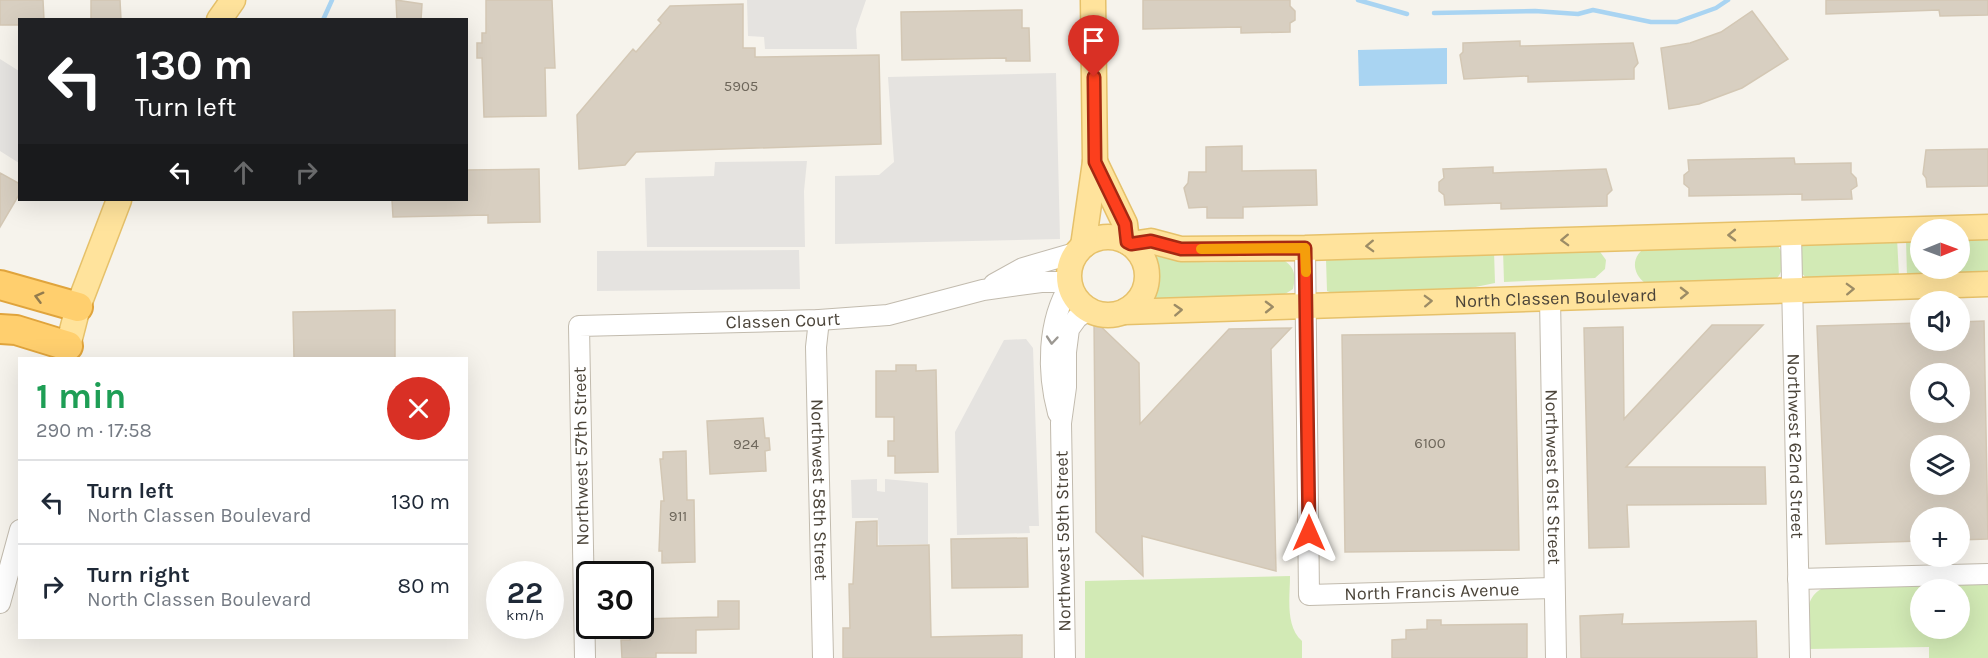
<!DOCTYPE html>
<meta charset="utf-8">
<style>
:root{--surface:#fff;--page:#f2f2f3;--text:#1f2937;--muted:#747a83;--line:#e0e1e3}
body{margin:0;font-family:Karla,sans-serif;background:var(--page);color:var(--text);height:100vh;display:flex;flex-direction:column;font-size:22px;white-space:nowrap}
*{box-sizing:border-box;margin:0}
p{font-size:20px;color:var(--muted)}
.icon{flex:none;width:33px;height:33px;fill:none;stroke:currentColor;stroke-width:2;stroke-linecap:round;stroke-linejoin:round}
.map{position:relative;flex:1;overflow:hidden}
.sheet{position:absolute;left:18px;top:357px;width:450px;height:282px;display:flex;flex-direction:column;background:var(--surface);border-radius:0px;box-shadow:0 6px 24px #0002}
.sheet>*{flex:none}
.guide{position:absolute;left:18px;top:18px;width:450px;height:183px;border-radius:0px;box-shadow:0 6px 24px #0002;background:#202124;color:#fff;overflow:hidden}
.needle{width:39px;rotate:89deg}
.buttons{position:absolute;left:1910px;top:219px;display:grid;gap:12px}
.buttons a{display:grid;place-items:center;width:60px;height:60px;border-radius:50%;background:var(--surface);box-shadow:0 6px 24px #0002;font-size:30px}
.speed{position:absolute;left:486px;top:561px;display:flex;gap:12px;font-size:30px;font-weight:700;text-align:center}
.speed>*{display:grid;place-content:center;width:78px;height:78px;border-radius:50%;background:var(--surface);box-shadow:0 6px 24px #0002;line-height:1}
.speed small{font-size:15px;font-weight:400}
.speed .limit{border:3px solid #111;border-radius:9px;background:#fff;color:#111}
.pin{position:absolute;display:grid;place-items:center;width:51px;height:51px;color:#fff;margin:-62px -26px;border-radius:50% 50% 50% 0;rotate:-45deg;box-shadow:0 0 6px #0007}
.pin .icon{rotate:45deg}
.me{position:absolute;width:66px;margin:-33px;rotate:0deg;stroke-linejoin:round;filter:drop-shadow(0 0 4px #0008)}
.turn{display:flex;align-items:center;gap:21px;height:126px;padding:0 18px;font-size:27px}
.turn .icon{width:78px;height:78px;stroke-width:2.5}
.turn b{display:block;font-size:42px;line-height:51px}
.lanes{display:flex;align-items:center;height:57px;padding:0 18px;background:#0003;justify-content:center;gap:30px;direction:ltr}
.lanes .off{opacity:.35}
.round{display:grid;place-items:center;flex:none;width:63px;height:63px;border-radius:32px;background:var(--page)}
.overview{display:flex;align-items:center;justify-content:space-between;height:102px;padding:0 18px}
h1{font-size:36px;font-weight:700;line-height:45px;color:#1e9e55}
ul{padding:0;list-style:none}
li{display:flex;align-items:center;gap:18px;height:84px;padding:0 18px;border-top:2px solid var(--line)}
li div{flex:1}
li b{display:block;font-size:22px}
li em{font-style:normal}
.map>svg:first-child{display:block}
.green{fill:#d2eab5;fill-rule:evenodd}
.parking{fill:#e5e3e0}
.water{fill:#a9d4f2}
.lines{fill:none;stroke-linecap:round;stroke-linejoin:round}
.stream{stroke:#a9d4f2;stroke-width:4.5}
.building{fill:#d8cfc1;stroke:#d3c7b4;stroke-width:1.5;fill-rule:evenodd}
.minor-casing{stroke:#c2bbae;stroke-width:22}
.major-casing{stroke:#e6c16a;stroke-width:27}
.highway-casing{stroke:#e0a43c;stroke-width:32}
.minor{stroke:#fff;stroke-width:20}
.major{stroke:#ffe39c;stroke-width:24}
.highway{stroke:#ffcf6e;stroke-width:28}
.oneway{stroke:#9c8c66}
.oneway2{stroke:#937c4e}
.oneway3{stroke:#9c9892}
.route-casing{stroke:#a42913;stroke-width:15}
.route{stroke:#fc3f1d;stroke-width:10}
.slow{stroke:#f59e0b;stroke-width:10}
.labels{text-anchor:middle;stroke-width:5;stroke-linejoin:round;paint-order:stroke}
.number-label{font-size:15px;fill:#6e675b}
.street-label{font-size:18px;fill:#4b4439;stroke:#fff}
</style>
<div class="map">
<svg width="1988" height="658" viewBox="0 0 1988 658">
<rect width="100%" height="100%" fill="#f6f3ec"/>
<!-- green -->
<path class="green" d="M 1988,237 L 1988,276 L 1907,277 L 1906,239 L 1920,239 L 1920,268 L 1959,268 L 1959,238 Z
M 1897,238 L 1899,276 L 1809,280 L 1800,272 L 1800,246 L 1803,244 Z
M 1777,245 C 1786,255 1785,275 1772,282 L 1645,283 C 1632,273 1631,257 1645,248 Z
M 1598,249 L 1606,260 L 1605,269 L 1595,278 L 1504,282 L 1503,250 Z
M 1494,251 L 1495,283 L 1451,292 L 1335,294 L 1327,291 L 1326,259 Z
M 1149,254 C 1191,267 1239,261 1283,260 C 1295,267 1296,275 1293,289 L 1285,294 L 1149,300 L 1155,275 Z
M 1290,576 C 1290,597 1285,626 1302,641 L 1302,658 L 1085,658 L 1085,581 Z
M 1988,583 L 1988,658 L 1929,658 L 1929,647 L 1808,649 C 1808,628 1801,598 1823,588 ZM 1920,590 L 1959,590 L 1959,628 L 1920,628 Z"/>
<!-- parking -->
<path class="parking" d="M 747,0 L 866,0 L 856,29 L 857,49 L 765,49 L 764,37 L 748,36 Z
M 0,59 L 19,71 L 19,163 L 0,151 Z
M 1056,73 L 1060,239 L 835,244 L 835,176 L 879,175 L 894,162 L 888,77 Z
M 807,161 L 804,191 L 805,247 L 647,247 L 645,178 L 714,176 L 715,162 Z
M 799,250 L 800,289 L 597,291 L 597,251 Z
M 1026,339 L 1033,348 L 1039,526 L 1029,526 L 1030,533 L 957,535 L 955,432 L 1004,340 Z
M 877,479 L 877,491 L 885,492 L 885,479 L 928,483 L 928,544 L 879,545 L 878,518 L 852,518 L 851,480 Z"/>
<!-- water -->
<path class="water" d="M 1447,48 L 1447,84 L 1359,86 L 1358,50 Z"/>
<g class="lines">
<!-- stream -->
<path class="stream" d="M 1358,0 L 1407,14
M 1434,13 L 1535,11 L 1578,14 L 1593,10 L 1651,22 L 1677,22 L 1716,8 L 1728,0
M 323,20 L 332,0"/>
</g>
<!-- building -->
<path class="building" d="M 0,0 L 43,0 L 44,20 L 20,20 L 20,25 L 0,25 Z
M 91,0 L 120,0 L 121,20 L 91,20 Z
M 396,0 L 422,4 L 421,20 L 397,20 Z
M 486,0 L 552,0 L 555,68 L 545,68 L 546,116 L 484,117 L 482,58 L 477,58 L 477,43 L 482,43 L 482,33 L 486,33 Z
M 1143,0 L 1290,0 L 1290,6 L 1295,11 L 1295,20 L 1290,23 L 1290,32 L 1241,33 L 1241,27 L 1143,29 Z
M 1826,0 L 1988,0 L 1988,15 L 1940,16 L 1939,10 L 1826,14 Z
M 743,4 L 743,48 L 755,48 L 755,57 L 879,55 L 881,144 L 636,152 L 625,165 L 579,169 L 577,115 L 633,49 L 636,52 L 661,23 L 658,20 L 670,6 Z
M 1022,10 L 1022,28 L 1029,28 L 1030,61 L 1006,61 L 1006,58 L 902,60 L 901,12 Z
M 1752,11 L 1788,59 L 1742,88 L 1699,104 L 1669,109 L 1661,48 L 1690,43 L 1721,32 Z
M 1520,41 L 1520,46 L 1633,43 L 1638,63 L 1634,68 L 1634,79 L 1528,82 L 1528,76 L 1464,79 L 1460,55 L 1463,52 L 1463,43 Z
M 1242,146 L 1242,171 L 1316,170 L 1317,205 L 1243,207 L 1243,218 L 1207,218 L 1207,207 L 1189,208 L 1184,188 L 1188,183 L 1189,172 L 1206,172 L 1206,147 Z
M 1988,149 L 1988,186 L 1927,187 L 1926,178 L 1923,174 L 1926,150 Z
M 1794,158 L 1795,164 L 1851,163 L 1851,173 L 1856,178 L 1857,186 L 1851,190 L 1852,199 L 1802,200 L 1802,194 L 1689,196 L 1689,188 L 1684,184 L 1684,175 L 1689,171 L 1688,160 Z
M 1493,167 L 1493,173 L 1606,169 L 1612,190 L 1607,195 L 1607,206 L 1501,209 L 1501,203 L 1445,205 L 1444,195 L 1439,191 L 1439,182 L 1444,178 L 1443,169 Z
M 539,169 L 540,222 L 488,223 L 488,215 L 393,217 L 392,200 L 466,200 L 466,170 Z
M 0,173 L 20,184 L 20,193 L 0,227 Z
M 395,310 L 395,358 L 294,358 L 293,312 Z
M 1094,320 L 1139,363 L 1140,424 L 1229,329 L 1291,328 L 1271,349 L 1276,571 L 1142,536 L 1143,576 L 1096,532 Z
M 1984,321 L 1988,539 L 1959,540 L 1959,518 L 1920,518 L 1920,541 L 1826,544 L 1817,326 L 1920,323 L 1920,340 L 1959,340 L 1959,322 ZM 1920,374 L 1959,374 L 1959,412 L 1920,412 ZM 1920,446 L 1959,446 L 1959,484 L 1920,484 Z
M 1712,325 L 1763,325 L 1626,467 L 1765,467 L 1766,504 L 1627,505 L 1629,547 L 1589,548 L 1584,328 L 1623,327 L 1624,419 Z
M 1515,333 L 1519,550 L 1345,552 L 1342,335 Z
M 896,365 L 916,365 L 916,371 L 936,370 L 938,472 L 895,473 L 895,456 L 888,456 L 888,441 L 894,441 L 894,417 L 876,417 L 876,371 L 896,371 Z
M 763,418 L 765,438 L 769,438 L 770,450 L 765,451 L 766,471 L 710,474 L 707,421 Z
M 686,451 L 687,500 L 694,500 L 695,562 L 662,563 L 662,551 L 659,551 L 661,501 L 664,501 L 660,459 L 663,459 L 663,452 Z
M 877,521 L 877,546 L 929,545 L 931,637 L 1022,635 L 1022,658 L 843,658 L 843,628 L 850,628 L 849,584 L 853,584 L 856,522 Z
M 1027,538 L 1028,587 L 952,588 L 951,539 Z
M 718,601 L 739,601 L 739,629 L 696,630 L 696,653 L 656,653 L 656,658 L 622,658 L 621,640 L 630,640 L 630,626 L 640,626 L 640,619 L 718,617 Z
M 1623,614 L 1622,624 L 1756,621 L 1757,658 L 1581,658 L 1580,616 Z
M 1427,620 L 1441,620 L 1441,625 L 1527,624 L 1527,658 L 1392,658 L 1392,640 L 1406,639 L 1406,630 L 1427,629 Z"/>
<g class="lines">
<!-- minor casing -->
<g class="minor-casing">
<g id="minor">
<path id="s1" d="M 1791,234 L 1800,658"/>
<path id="s2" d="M 1305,248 L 1309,595 L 1554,588"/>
<path d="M 994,284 L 1023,268 L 1078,252"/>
<path id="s3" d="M 1550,297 L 1556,658"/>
<path id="s4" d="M 819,320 L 816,347 L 823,658"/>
<path d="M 1058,413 C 1047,372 1047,322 1070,285"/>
<path d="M 1798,579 L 1988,574"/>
<path d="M 0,603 L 20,530"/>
<path id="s5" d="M 585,658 L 579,326 L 819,320 L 888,315 L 983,290 L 1041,282 L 1069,282"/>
<path d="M 1065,658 L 1061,423 L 1066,387 L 1066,352 L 1069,329 L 1077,318 L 1088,310"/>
</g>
</g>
<!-- major casing -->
<g class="major-casing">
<g id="major">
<path d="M 219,20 L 233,0"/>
<path d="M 1095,162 L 1125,224 L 1127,242"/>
<circle cx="1108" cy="276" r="39"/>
<path d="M 1131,244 L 1151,241 L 1181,249 L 1305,248 L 1988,227"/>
<path d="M 1083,246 L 1095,162 L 1093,0"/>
<path id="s6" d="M 1124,312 L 1988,284"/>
<path d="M 68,346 L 78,307 L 119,200"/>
</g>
</g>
<!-- highway casing -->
<g class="highway-casing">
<path id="highway" d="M 0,285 L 78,307
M 0,329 L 16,330 L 68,346"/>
</g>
<!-- minor -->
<use href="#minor" class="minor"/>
<!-- major -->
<use href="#major" class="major"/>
<!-- highway -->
<use href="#highway" class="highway"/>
</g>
<!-- one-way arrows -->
<defs><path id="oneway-chevron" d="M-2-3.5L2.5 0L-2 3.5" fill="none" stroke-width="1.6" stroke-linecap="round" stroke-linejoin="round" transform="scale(1.5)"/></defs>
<g class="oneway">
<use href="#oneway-chevron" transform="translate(1732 235) rotate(179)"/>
<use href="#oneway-chevron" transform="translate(1565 240) rotate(178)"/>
<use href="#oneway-chevron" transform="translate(1370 246) rotate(178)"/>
<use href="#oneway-chevron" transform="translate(1850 289) rotate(-2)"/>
<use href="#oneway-chevron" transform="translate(1684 293) rotate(-1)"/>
<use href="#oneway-chevron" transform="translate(1428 301) rotate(-2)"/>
<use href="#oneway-chevron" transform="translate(1269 307) rotate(-1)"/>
<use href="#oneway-chevron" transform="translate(1178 310) rotate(-3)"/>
</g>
<use class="oneway2" href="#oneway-chevron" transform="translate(39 297) rotate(-165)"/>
<use class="oneway3" href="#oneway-chevron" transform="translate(1052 340) rotate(95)"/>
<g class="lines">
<!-- route casing -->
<g class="route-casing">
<path id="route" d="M 1094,77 L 1095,162 L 1125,224 L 1127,242 L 1131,244 L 1151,241 L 1181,249 L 1305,248 L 1309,533"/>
</g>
<!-- route -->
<use href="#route" class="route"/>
<!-- slow -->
<path class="slow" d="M 1201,249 L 1305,248 L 1306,272"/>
</g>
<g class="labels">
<!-- number labels -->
<g class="number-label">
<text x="741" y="91">5905</text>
<text x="1430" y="448">6100</text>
<text x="746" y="449">924</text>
<text x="678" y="521">911</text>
</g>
<!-- street labels -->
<g class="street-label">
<text dy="6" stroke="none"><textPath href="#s6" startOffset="432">North Classen Boulevard</textPath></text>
<text dy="6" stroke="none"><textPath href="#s5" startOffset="536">Classen Court</textPath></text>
<text dy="6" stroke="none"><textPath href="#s1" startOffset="212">Northwest 62nd Street</textPath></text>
<text transform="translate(581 456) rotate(-91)" y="6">Northwest 57th Street</text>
<text dy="6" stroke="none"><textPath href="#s3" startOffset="180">Northwest 61st Street</textPath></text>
<text dy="6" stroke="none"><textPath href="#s4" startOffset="170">Northwest 58th Street</textPath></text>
<text transform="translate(1063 541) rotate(-91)" y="6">Northwest 59th Street</text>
<text dy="6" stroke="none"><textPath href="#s2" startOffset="470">North Francis Avenue</textPath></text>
</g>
</g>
</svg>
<div class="buttons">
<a><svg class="needle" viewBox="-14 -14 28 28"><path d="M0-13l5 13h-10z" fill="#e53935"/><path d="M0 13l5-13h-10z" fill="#747a83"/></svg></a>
<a><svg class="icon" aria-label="sound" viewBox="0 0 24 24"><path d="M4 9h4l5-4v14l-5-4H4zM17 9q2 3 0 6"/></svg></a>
<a><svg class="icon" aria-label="search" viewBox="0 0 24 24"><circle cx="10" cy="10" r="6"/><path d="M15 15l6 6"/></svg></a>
<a><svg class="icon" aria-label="layers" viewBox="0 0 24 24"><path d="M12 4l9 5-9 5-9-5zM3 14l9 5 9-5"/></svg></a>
<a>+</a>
<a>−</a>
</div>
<div class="speed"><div>22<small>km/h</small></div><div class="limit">30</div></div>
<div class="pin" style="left:1094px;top:77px;background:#d93025"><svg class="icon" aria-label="arrive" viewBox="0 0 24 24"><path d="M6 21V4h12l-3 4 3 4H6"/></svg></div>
<svg class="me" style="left:1309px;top:533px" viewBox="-20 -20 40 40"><path d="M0-17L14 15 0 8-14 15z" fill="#fc3f1d" stroke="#fff" stroke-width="4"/></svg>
<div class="guide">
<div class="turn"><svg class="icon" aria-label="left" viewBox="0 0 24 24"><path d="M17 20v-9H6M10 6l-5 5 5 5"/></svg><div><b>130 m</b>Turn left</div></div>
<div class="lanes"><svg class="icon" aria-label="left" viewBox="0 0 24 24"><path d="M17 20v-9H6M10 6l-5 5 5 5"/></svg><svg class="icon off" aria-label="ahead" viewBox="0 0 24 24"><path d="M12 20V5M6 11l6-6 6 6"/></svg><svg class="icon off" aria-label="right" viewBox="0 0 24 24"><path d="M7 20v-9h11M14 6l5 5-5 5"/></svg></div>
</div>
<section class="sheet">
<div class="overview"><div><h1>1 min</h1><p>290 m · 17:58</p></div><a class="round" style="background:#d93025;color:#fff"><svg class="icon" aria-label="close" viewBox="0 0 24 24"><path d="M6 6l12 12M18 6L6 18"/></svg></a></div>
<ul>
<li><svg class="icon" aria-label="left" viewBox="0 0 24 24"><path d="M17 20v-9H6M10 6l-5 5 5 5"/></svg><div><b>Turn left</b><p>North Classen Boulevard</p></div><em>130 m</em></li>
<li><svg class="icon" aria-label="right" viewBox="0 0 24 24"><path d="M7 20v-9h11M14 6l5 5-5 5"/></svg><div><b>Turn right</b><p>North Classen Boulevard</p></div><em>80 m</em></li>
</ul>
</section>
</div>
